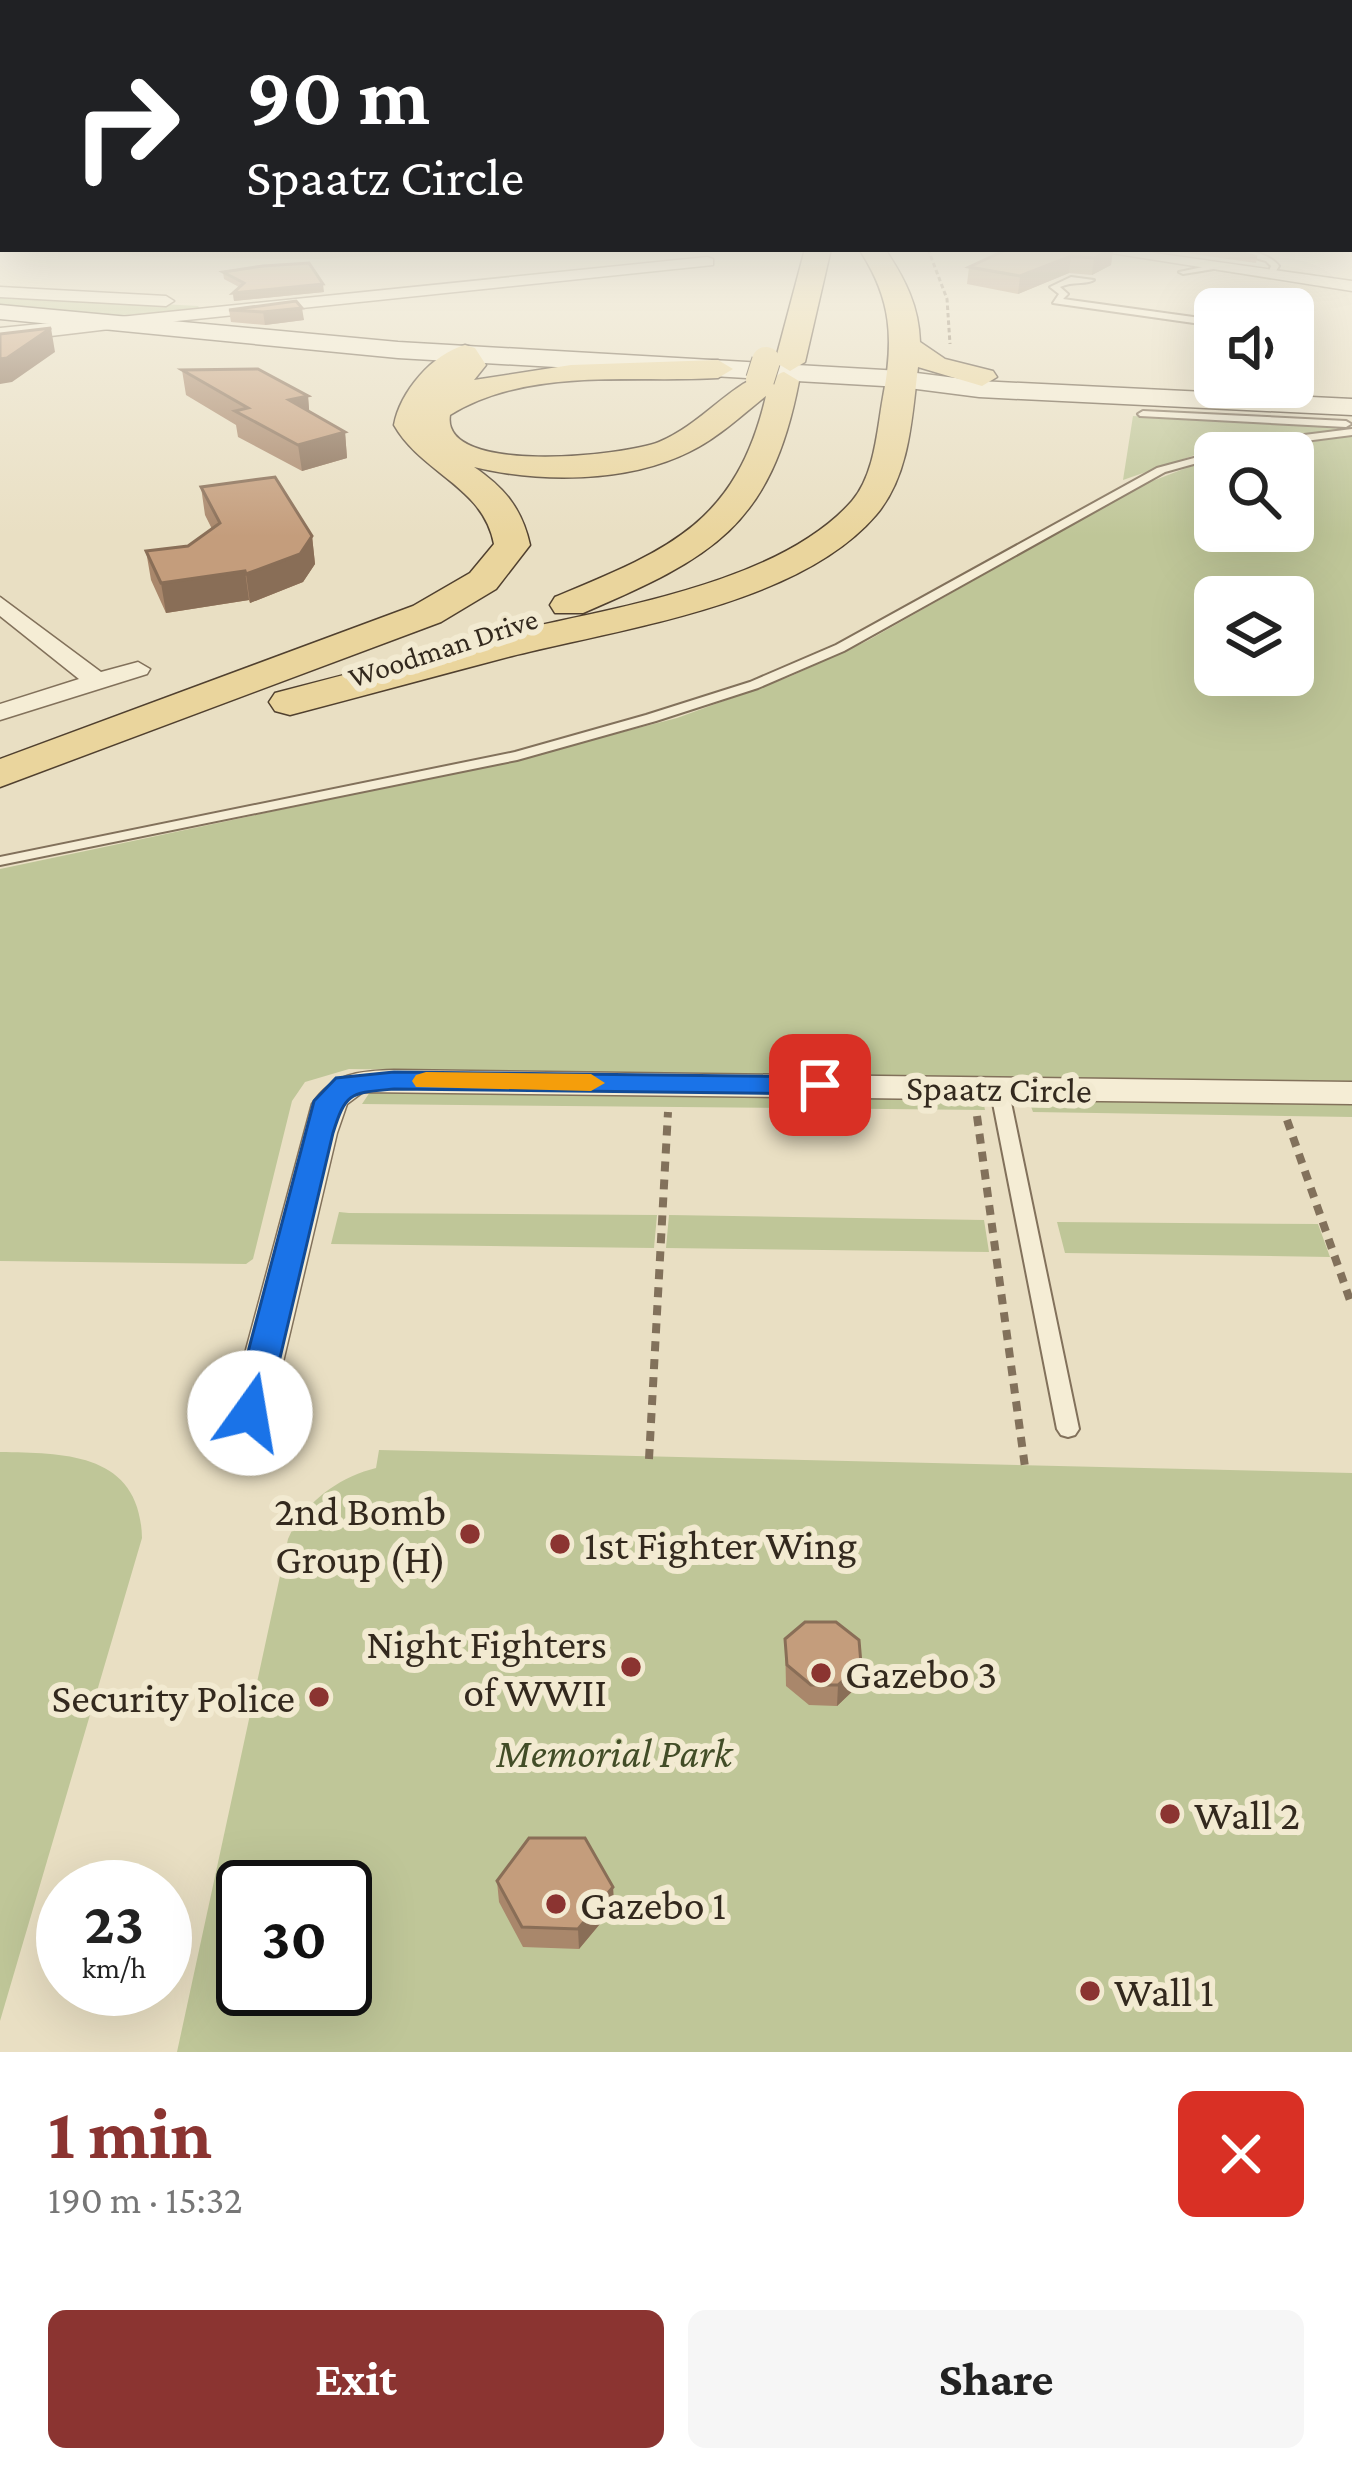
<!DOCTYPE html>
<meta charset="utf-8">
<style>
:root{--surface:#fff;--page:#f6f6f6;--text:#222;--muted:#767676;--accent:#8b3431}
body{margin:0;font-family:"Crimson Pro",serif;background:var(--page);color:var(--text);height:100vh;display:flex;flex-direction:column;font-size:45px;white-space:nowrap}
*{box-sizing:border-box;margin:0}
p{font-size:39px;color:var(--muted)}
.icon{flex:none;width:66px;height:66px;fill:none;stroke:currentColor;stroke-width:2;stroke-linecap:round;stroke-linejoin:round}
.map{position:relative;height:2052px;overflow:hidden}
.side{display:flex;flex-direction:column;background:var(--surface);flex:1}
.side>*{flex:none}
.banner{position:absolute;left:0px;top:0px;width:1353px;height:252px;box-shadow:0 12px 48px #0002;background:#202124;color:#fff;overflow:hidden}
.buttons{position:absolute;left:1194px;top:288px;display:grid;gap:24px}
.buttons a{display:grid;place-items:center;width:120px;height:120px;border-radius:18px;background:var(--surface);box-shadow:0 12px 48px #0002;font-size:60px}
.speed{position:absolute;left:36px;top:1860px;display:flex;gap:24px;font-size:60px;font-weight:700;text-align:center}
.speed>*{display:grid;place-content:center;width:156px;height:156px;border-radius:50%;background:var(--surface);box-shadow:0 12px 48px #0002;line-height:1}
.speed small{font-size:30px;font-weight:400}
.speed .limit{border:6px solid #111;border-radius:18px;background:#fff;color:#111}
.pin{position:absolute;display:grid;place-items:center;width:102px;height:102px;color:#fff;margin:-51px;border-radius:24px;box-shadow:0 6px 18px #0006}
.me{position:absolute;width:132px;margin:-66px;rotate:13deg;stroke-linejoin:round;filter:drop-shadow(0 0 9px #0008)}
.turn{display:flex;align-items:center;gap:42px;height:252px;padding:0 48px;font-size:54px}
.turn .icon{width:156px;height:156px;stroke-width:2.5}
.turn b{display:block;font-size:84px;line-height:102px}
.round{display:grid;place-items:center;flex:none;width:126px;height:126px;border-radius:18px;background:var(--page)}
.overview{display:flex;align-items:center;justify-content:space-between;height:204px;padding:0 48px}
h1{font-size:72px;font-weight:700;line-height:90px;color:var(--accent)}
.primary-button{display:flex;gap:24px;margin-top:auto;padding:24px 48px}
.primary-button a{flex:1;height:138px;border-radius:18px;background:var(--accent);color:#fff;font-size:48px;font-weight:700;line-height:138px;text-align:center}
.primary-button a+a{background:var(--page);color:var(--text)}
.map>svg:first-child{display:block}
.green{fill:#bfc698;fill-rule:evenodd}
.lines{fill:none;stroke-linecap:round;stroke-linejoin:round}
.service-casing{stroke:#82715b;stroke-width:4}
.minor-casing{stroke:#82715b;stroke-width:3}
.tertiary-casing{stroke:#82715b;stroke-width:3}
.secondary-casing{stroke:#63533f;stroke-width:3}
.primary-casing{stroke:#50402f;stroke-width:3}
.path-far1{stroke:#82715b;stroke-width:3;stroke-dasharray:4.5 3;stroke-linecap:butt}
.path{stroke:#82715b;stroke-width:8;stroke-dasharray:10 8;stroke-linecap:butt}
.service{fill:#f5edd5;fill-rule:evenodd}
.minor{fill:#f5edd5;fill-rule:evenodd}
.tertiary{fill:#f5edd5;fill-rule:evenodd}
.secondary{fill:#f5edd5;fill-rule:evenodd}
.primary{fill:#ead59d;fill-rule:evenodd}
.primary-bridge-casing{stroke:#50402f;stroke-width:30;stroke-linecap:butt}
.primary-bridge{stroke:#ead59d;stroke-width:28}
.wall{fill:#a9876b}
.shaded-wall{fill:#896e57}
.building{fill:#c49d7c;stroke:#896e57;stroke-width:3}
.route{fill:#1a73e8;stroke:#114b97;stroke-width:3}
.slow{fill:#f59e0b}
.poi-dot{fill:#8b3431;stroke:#f2ead1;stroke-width:4.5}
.labels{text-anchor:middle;stroke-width:12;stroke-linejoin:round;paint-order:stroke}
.far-street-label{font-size:30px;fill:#33291e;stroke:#f2ead1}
.street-label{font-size:36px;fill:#33291e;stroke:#f2ead1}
.near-poi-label{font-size:42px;fill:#33291e;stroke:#f2ead1;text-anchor:start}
.near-park-label{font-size:42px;font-style:italic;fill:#424d27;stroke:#f2ead1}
</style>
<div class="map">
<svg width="1352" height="2052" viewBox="0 0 1352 2052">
<rect width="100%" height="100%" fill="#e9dfc3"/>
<!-- green -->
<path class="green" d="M 90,249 L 478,249 L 319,259 L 145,257 Z
M 0,295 L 198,306 L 200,309 L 133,318 L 0,305 Z
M 1133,416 L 1352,427 L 1352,429 L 1221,446 L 1123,480 Z
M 1352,436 L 1352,1081 L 349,1069 L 305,1082 L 292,1101 L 253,1259 L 246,1264 L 0,1261 L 0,869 L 502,763 L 677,718 L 789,677 L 867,641 L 1142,485 L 1215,457 L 1215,531 L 1293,531 L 1293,453 L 1233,453 ZM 1215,597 L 1293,597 L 1293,675 L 1215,675 Z
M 370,1092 L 983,1100 L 985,1110 L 362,1104 Z
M 1029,1101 L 1352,1105 L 1352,1117 L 1033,1112 Z
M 339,1212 L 349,1213 L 657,1215 L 654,1248 L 331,1244 Z
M 669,1215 L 984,1220 L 989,1252 L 666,1248 Z
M 1057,1222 L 1318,1224 L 1330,1257 L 1065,1253 Z
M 379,1450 L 1352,1473 L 1352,2052 L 177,2052 L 288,1539 C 303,1503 339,1477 376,1468 ZM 243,1887 L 345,1887 L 345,1989 L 243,1989 Z
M 0,1452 C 66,1453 140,1453 142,1538 L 0,2021 Z"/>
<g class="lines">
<!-- service casing -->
<g class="service-casing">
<path id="service" d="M 1223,249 C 1242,249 1267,251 1279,266 L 1273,276 L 1267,276 L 1271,266 L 1266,261 Z
M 1217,264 L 1220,268 L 1183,274 L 1179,272 Z
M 1071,277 L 1094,280 C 1086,285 1073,281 1060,287 L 1068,294 L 1063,299 L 1215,320 L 1215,326 L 1053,303 L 1059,294 L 1050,287 Z
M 1143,411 L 1346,421 L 1351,424 L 1346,427 L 1140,416 L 1138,414 Z
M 1352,429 L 1352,435 L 1258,447 L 1235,453 L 1215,453 L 1215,458 L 1165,472 L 844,651 L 758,688 L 656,721 L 517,760 L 0,865 L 0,857 L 515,752 L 646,715 L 750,682 L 836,645 L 1157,468 L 1257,441 Z
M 999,1083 L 1008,1088 L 1079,1429 L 1075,1435 L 1068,1437 L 1061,1435 L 1057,1429 L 990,1088 Z"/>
</g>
<!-- minor casing -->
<g class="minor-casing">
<path id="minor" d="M 1086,249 L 1126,249 L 1352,281 L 1352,291 Z
M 707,257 L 713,259 L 713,265 L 110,328 L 102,323 L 110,318 Z
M 0,287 L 166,296 L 174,301 L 166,306 L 0,297 Z
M 0,597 L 101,672 L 138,662 L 150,669 L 147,674 L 0,720 L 0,704 L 79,679 L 0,616 Z
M 394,1070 L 1352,1082 L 1352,1104 L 363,1092 L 347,1104 L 337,1133 L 271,1413 L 265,1424 L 250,1429 L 235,1424 L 229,1413 L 312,1104 C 333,1073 359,1071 394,1070 Z"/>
</g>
<!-- tertiary casing -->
<g class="tertiary-casing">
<path id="tertiary" d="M 110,317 L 121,323 L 118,328 L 0,342 L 0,328 Z"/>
</g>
<!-- secondary casing -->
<g class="secondary-casing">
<path id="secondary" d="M 0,305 L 398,342 L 901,371 L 979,381 L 1352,399 L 1352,415 L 979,397 L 901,387 L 398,358 L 0,319 Z"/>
</g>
<!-- primary casing -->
<g class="primary-casing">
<path id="primary" d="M 805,249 L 831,249 L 805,362 L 790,371 L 775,362 Z
M 859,249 L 885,249 C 905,279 919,306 920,342 L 945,359 L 993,371 L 997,377 L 982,386 L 918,367 C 912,416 910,476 876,515 C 799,605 623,628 512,656 C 438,675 364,696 290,715 L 275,711 L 269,702 L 275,693 C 355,672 435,651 515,631 C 616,607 780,583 852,501 C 875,474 877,430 883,397 C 894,339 892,299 859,249 Z
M 465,345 L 475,348 L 486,365 L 474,380 L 571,365 L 718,360 L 733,369 L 718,378 C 631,383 527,367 450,415 C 440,476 625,456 659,442 C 692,428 714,403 743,384 C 754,377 759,384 769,381 C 775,379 778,373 784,372 L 799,381 C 771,527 711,558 583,613 L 555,613 L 550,605 L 555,597 C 668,550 736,524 766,396 C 741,416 718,438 689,452 C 627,483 540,483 474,467 C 505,488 522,509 530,545 L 496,589 L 441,622 L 0,787 L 0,759 L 413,606 L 470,573 L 494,544 C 483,486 422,474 394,425 C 400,392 432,354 465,345 Z"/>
</g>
<!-- path-far1 -->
<path class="path-far1" d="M 928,249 L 947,299 L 950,344"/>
<!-- path -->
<path class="path" d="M 977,1116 L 1025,1467
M 1287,1120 L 1352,1306
M 649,1459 L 668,1112"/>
<!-- service -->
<use href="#service" class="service"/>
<!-- minor -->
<use href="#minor" class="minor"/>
<!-- tertiary -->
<use href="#tertiary" class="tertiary"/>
<!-- secondary -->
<use href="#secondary" class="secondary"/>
<!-- primary -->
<use href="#primary" class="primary"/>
<!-- primary-bridge casing -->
<g class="primary-bridge-casing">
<path id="primary-bridge" d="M 760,380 L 766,361"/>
</g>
<!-- primary-bridge -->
<use href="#primary-bridge" class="primary-bridge"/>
</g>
<!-- wall -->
<path class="wall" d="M 1113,249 L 1111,265 L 1092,275 L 1069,273 L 1018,294 L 967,284 L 969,267 Z
M 1158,249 L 1230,249 L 1257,257 L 1256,263 Z
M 223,272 L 324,292 L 234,301 L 233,293 L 239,287 L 224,279 Z
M 296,301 L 304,320 L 265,325 L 231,322 L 229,310 Z
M 182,370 L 308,396 L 309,411 L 345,432 L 347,458 L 302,471 L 238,437 L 236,425 L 186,395 Z
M 201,487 L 312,536 L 315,564 L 303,582 L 250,603 L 249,600 L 166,613 L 151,580 L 146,551 L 188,546 L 212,529 L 205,515 Z
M 785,1639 L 859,1685 L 837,1706 L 809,1705 L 786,1686 Z
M 497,1881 L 613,1887 L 614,1907 L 579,1949 L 523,1947 L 499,1902 Z"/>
<!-- shaded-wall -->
<path class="shaded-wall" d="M 1113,249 L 1111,265 L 1092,275 L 1094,258 Z
M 1071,256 L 1069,273 L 1018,294 L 1020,276 Z
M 323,284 L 324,292 L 234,301 L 233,293 Z
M 302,308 L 304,320 L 265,325 L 263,312 Z
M 51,328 L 55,352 L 12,382 L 0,384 L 0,359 Z
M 308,396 L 310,421 L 289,400 Z
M 345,432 L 347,458 L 302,471 L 298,445 Z
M 312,536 L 315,564 L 303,582 L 250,603 L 246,574 Z
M 245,571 L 249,600 L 166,613 L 161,583 Z
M 861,1664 L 859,1685 L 837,1706 L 838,1685 Z
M 613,1887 L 614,1907 L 579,1949 L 578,1929 Z"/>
<!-- building -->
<path class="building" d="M 1008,249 L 1113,249 L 1094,258 L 1071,256 L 1020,276 L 969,267 Z
M 1199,249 L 1230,249 L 1257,257 Z
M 309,263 L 323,284 L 233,293 L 244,283 L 223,272 L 263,266 Z
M 296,301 L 302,308 L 263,312 L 229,310 Z
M 51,328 L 7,358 L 0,359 L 0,334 Z
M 258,369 L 308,396 L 289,400 L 345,432 L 298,445 L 235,411 L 248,408 L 182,370 Z
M 275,477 L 312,536 L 300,554 L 246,574 L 245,571 L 161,583 L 146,551 L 188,546 L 220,523 L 201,487 Z
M 805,1622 L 836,1622 L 859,1640 L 861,1664 L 838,1685 L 811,1685 L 787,1665 L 785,1639 Z
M 529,1838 L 585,1838 L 613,1887 L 578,1929 L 522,1927 L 497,1881 Z"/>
<!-- sky -->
<linearGradient id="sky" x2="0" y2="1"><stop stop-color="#8db8d4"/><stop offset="0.46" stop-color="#f5f1e4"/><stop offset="1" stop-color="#f5f1e4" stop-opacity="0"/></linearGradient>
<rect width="1352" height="536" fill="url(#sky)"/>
<!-- route -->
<path class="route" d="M 394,1072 L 820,1077 L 835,1085 L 820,1094 L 394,1089 C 351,1093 346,1091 333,1133 L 267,1413 L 262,1422 L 250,1426 L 237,1422 L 232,1413 L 314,1101 L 336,1078 Z"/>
<!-- slow -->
<path class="slow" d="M 426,1072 L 591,1074 L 605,1083 L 591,1091 L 416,1087 L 412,1081 L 416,1075 Z"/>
<!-- markers -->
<g class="poi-dot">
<circle cx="470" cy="1534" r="12"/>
<circle cx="560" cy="1544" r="12"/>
<circle cx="631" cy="1667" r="12"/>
<circle cx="821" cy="1673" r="12"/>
<circle cx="319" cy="1697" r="12"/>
<circle cx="1170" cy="1814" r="12"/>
<circle cx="556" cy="1904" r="12"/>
<circle cx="1090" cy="1991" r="12"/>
</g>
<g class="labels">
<!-- far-street labels -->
<g class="far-street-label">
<text transform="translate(443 648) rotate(-18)" y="10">Woodman Drive</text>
</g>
<!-- street labels -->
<g class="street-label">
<text transform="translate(999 1088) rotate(1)" y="13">Spaatz Circle</text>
</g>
<!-- near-poi labels -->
<g class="near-poi-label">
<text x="446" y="1525" text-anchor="end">2nd Bomb<tspan x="446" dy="48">Group (H)</tspan></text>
<text x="584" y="1559">1st Fighter Wing</text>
<text x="607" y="1658" text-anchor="end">Night Fighters<tspan x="607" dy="48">of WWII</tspan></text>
<text x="845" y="1688">Gazebo 3</text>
<text x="295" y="1712" text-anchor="end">Security Police</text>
<text x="1194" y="1829">Wall 2</text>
<text x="580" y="1919">Gazebo 1</text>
<text x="1114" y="2006">Wall 1</text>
</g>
<!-- near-park labels -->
<g class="near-park-label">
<text x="614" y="1767">Memorial Park</text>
</g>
</g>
</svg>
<div class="buttons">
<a><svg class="icon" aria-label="sound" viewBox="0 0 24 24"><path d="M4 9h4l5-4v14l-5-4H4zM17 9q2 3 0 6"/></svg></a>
<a><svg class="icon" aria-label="search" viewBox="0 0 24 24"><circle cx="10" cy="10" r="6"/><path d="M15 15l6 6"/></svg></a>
<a><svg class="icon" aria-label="layers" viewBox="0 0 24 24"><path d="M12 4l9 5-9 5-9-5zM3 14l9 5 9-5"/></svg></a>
</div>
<div class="speed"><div>23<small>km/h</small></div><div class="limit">30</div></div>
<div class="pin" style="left:820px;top:1085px;background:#d93025"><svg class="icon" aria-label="arrive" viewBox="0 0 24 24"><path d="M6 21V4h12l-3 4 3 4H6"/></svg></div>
<svg class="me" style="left:250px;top:1413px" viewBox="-20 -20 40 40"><circle r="19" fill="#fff"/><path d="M0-13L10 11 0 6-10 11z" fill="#1a73e8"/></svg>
<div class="banner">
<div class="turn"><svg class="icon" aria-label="right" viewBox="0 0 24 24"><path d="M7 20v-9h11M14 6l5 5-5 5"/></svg><div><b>90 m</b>Spaatz Circle</div></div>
</div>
</div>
<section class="side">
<div class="overview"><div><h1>1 min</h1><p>190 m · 15:32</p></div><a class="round" style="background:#d93025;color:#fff"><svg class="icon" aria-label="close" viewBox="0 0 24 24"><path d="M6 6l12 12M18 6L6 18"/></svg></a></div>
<div class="primary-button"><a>Exit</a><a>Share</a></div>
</section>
